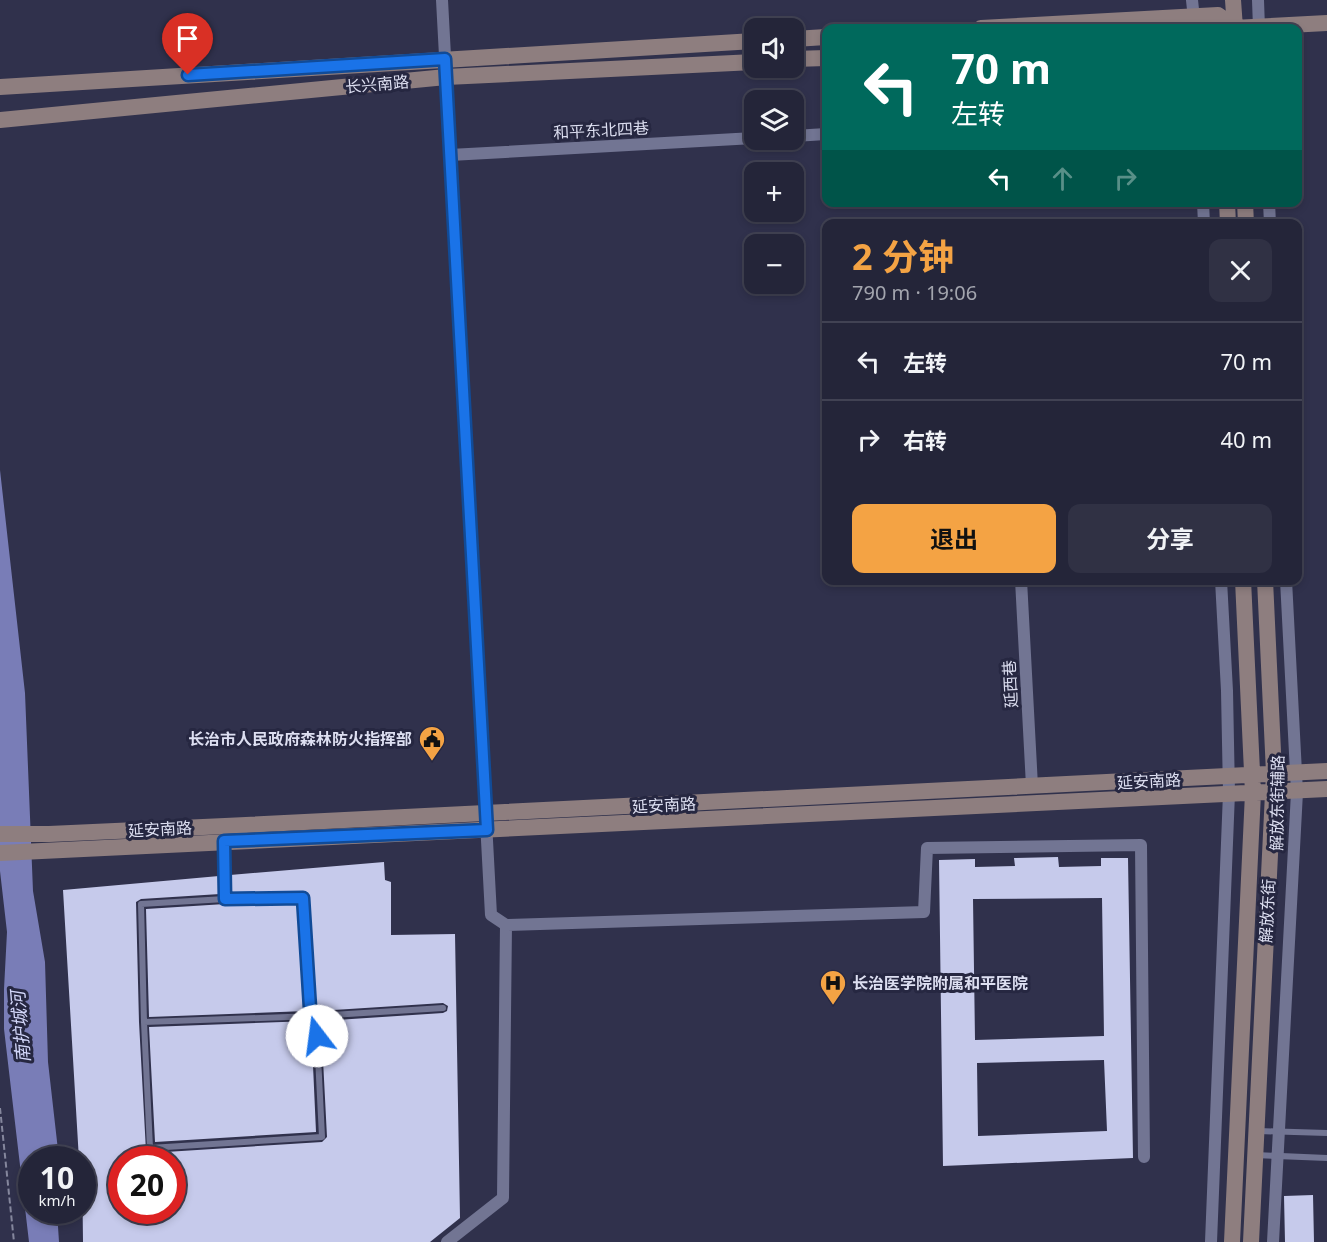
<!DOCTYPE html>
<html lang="zh">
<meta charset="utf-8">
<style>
:root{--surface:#242539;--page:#303144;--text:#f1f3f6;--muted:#a3a5ae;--line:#414253;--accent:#f4a344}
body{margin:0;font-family:"Noto Sans","Noto Sans SC",sans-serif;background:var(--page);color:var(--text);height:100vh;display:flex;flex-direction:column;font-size:22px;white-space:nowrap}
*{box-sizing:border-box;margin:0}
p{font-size:20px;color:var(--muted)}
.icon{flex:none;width:33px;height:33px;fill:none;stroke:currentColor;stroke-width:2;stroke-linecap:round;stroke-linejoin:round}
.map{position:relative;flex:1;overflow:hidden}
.details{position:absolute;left:822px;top:219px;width:480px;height:366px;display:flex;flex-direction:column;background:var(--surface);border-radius:12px;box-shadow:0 3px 9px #0003,0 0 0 2px var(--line)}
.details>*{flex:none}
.top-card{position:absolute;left:822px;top:24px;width:480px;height:183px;border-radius:12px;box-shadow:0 3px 9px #0003,0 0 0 2px var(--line);background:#00695c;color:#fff;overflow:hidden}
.controls{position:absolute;left:744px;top:18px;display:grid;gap:12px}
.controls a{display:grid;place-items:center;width:60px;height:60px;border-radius:12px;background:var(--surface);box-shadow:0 3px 9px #0003,0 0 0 2px var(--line);font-size:30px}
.speed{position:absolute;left:18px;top:1146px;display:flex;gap:12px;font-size:30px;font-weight:700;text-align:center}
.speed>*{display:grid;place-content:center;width:78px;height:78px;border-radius:50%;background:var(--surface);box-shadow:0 3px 9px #0003,0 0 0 2px var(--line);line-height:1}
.speed small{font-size:15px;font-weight:400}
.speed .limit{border:9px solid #d22;background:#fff;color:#111}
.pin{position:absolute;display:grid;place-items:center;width:51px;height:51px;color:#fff;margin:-62px -26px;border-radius:50% 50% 50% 0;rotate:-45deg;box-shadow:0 0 6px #0007}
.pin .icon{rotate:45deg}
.me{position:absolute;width:66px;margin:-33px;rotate:345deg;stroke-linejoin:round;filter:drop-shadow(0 0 4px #0008)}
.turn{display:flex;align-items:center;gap:21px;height:126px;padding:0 30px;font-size:27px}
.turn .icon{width:78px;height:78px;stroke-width:2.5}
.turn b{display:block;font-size:42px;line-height:51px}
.lanes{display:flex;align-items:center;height:57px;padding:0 30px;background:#0003;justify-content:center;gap:30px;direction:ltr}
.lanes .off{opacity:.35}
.round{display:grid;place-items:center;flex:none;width:63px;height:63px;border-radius:12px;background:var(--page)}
.head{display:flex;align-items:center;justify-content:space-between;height:102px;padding:0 30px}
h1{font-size:36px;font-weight:700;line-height:45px;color:var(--accent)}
.primary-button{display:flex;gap:12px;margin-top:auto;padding:12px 30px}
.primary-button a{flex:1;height:69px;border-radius:12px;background:var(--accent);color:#111;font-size:24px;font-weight:700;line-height:69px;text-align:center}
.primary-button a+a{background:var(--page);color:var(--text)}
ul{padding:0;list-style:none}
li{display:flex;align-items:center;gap:18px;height:78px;padding:0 30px;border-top:2px solid var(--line)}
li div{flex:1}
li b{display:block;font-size:22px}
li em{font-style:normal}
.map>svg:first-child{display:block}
.water{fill:#797db7}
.building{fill:#c6caeb;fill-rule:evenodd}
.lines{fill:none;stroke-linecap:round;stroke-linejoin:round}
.path{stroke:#85879d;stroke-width:2;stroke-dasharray:6 3;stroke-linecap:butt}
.service{stroke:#727593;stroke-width:6}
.minor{stroke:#727593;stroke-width:12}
.secondary{stroke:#8e7e7f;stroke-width:16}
.route-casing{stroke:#114b97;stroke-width:15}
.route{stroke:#1a73e8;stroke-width:10}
.labels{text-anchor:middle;stroke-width:6;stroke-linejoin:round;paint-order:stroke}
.street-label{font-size:16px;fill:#dddff1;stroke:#262741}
.poi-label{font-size:16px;font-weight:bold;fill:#dddff1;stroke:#262741;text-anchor:end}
.water-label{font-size:18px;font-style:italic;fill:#d3d7fa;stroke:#262741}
</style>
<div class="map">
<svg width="1327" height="1242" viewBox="0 0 1327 1242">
<rect width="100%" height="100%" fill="#30314c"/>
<!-- water -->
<path class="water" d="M 0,470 L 25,693 L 33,891 L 45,962 L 48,1062 L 59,1159 L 32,1160 L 32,1210 L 57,1211 L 59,1242 L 29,1242 L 4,1029 L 4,989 L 7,932 L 0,871 Z"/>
<!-- building -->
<path class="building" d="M 1058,857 L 1059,867 L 1101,866 L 1101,858 L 1128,858 L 1133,1158 L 943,1166 L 939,860 L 975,859 L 975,867 L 1015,866 L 1014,858 ZM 1102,898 L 1104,1036 L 975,1040 L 973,899 ZM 1104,1060 L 1107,1131 L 978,1136 L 977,1063 Z
M 384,862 L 385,880 L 391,882 L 391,935 L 455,934 L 460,1218 L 430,1242 L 83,1242 L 82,1160 L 79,1160 L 63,890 L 219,876 L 220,894 L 141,899 L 136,902 L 139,1022 L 146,1151 L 150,1153 L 322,1142 L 327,1137 L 321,1021 L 443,1013 L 447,1011 L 448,1006 L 443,1003 L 318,1011 L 315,1006 L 307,895 L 303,893 L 230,894 L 230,875 ZM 122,1160 L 172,1160 L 172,1210 L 122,1210 Z
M 298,903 L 306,1011 L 149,1017 L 146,909 L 225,904 Z
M 311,1021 L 316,1132 L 155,1142 L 149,1027 Z
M 1313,1195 L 1314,1242 L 1285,1242 L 1284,1196 Z"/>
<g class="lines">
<!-- path -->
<path class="path" d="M 0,1108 L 14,1242"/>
<!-- service -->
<path class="service" d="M 224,845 L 225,899 L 141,904 L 144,1022 L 150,1148 L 322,1137 L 316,1016 L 310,1008 L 303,898 L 225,899
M 144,1022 L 316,1016 L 443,1008
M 1259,1131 L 1327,1133
M 1255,1155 L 1327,1158"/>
<!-- minor -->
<path class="minor" d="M 442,0 L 491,915 L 506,925
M 1192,0 L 1195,28
M 1258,0 L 1259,28
M 794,136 L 826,134
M 450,155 L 754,138
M 1203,202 L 1204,224
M 1269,202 L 1270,224
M 1021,580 L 1032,786
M 447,1242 L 503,1198 L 506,925 L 924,912 L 927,848 L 1141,845 L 1144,1157
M 1211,1242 L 1229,793 L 1227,691 L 1221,580
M 1273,1242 L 1297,792 L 1286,580"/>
<!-- secondary -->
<path class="secondary" d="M 1233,0 L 1235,28
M 981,28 L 1218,15 L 1235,27
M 1233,28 L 1327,23
M 794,39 L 826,37
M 794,59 L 826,58
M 0,87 L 754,41
M 0,120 L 446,77 L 754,62
M 1227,202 L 1228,224
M 1245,202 L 1246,224
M 0,834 L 49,834 L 225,826 L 1327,771
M 0,853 L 1327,789
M 1232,1242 L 1253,793 L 1243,580
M 1251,1242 L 1274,773 L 1265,580"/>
</g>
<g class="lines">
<!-- route casing -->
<g class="route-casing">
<path id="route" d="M 188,75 L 445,59 L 487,830 L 224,841 L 225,899 L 303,898 L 310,1008 L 316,1016 L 317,1036"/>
</g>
<!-- route -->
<use href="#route" class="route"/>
</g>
<!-- icons -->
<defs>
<g id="civic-pin" transform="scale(1.35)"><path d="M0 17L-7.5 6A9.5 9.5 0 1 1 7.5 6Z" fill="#f4a344" stroke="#262741"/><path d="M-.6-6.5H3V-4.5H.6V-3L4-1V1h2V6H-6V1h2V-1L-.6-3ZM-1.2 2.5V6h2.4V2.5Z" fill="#111"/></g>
<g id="hospital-pin" transform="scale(1.35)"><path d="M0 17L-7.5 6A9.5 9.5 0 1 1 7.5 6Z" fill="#f4a344" stroke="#262741"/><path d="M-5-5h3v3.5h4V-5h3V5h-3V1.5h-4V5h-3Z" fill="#111"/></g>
</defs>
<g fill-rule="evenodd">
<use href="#civic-pin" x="432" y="739"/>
<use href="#hospital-pin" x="833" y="983"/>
</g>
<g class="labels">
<!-- street labels -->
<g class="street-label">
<text transform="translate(377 84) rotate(-5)" y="6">长兴南路</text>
<text transform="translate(601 130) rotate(-3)" y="6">和平东北四巷</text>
<text transform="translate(1010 684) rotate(-93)" y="6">延西巷</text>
<text transform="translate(1149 781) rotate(-3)" y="6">延安南路</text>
<text transform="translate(1277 803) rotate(-89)" y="6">解放东街辅路</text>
<text transform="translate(664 805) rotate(-3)" y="6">延安南路</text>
<text transform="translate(160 829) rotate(-3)" y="6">延安南路</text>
<text transform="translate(1267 911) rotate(-87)" y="6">解放东街</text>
</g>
<!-- poi labels -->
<g class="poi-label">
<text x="412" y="745">长治市人民政府森林防火指挥部</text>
<text x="852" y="989" text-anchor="start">长治医学院附属和平医院</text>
</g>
<!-- water labels -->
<g class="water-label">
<text transform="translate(21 1027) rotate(-95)" y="6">南护城河</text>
</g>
</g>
</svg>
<div class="controls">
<a><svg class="icon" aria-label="sound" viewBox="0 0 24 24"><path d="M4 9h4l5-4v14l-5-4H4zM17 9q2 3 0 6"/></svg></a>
<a><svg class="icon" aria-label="layers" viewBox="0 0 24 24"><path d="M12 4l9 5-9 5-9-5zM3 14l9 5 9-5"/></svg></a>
<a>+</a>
<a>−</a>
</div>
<div class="speed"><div>10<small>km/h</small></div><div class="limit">20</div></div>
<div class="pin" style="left:188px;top:75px;background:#d93025"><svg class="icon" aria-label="arrive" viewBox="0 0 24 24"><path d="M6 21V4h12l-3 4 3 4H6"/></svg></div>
<svg class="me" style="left:317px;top:1036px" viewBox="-20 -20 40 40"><circle r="19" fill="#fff"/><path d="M0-13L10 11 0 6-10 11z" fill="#1a73e8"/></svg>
<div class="top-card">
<div class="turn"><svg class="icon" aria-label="left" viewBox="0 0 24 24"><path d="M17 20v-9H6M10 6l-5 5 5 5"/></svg><div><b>70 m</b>左转</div></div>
<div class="lanes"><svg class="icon" aria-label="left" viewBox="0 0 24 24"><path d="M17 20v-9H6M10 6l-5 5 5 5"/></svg><svg class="icon off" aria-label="ahead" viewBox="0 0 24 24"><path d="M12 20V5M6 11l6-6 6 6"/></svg><svg class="icon off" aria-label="right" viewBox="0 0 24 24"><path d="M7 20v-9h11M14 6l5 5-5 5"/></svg></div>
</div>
<section class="details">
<div class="head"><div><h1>2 分钟</h1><p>790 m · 19:06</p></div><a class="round"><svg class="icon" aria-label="close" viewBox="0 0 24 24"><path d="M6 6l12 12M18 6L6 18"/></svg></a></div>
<ul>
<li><svg class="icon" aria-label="left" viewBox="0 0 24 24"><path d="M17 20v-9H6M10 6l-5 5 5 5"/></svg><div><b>左转</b></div><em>70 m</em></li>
<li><svg class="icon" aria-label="right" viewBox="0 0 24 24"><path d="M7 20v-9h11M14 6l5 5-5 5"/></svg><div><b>右转</b></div><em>40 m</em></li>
</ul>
<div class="primary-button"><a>退出</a><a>分享</a></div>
</section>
</div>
